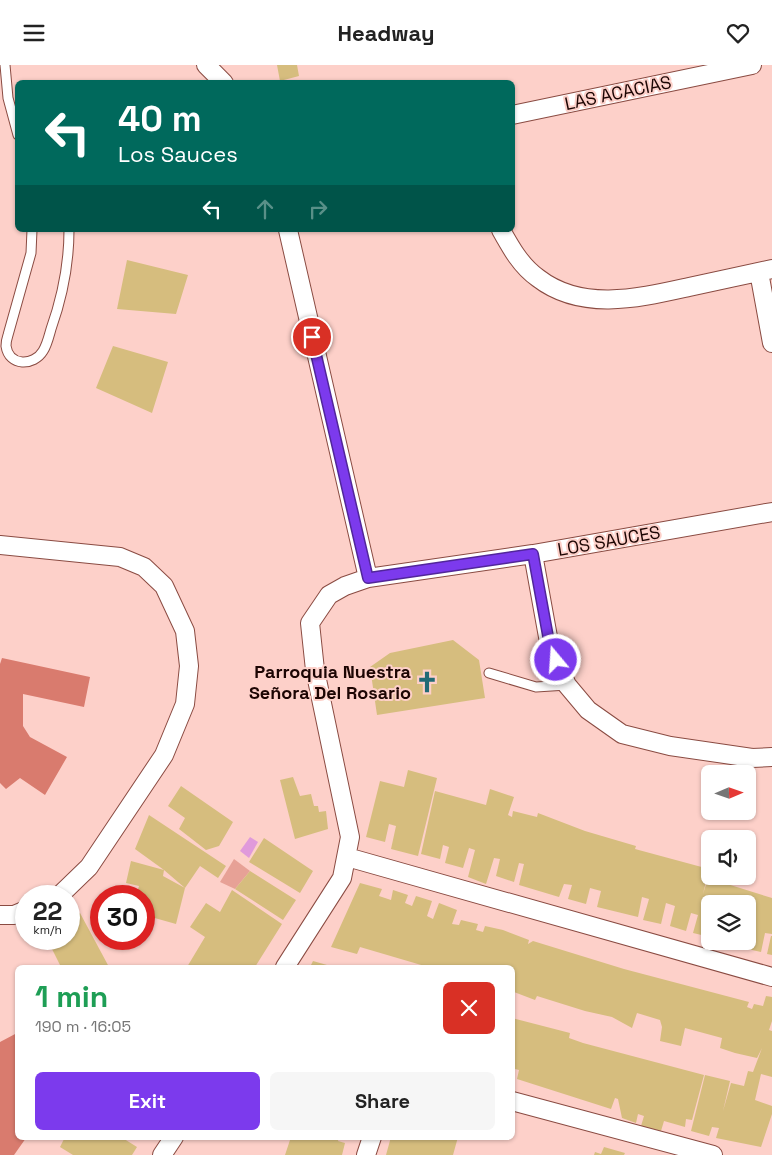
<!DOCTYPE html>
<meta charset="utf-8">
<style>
:root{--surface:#fff;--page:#f6f6f6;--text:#222;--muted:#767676;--accent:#7c3aed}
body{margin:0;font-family:"Space Grotesk",sans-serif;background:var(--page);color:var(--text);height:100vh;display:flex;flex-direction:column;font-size:19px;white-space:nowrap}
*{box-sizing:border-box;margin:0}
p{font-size:16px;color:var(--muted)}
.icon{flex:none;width:28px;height:28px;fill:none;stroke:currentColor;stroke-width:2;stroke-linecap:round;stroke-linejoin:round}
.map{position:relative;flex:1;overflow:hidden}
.details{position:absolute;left:15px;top:900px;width:500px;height:175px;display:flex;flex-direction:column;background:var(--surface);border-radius:8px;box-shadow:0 1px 4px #0004}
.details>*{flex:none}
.top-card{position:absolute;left:15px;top:15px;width:500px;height:152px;border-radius:8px;box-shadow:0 1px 4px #0004;background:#00695c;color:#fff;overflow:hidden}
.needle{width:32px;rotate:88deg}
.controls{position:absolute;left:701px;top:700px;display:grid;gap:10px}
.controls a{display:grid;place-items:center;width:55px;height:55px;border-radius:8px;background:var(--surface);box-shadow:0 1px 4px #0004;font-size:25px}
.speed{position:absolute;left:15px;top:820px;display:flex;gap:10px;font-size:25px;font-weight:700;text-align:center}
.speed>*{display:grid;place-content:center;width:65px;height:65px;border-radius:50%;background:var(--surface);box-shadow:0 1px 4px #0004;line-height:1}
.speed small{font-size:12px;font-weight:400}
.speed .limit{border:8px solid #d22;background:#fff;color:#111}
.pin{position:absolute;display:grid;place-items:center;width:42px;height:42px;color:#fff;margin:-21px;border:2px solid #fff;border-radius:50%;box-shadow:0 1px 5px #0007}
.me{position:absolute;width:55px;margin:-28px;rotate:342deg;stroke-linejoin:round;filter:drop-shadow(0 0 4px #0008)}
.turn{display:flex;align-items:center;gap:18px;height:105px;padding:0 20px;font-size:22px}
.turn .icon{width:65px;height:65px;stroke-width:2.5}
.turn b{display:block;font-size:35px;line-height:42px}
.lanes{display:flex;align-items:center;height:48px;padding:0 20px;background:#0003;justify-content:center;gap:25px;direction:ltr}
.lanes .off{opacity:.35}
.round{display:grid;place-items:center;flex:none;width:52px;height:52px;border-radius:8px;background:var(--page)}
.overview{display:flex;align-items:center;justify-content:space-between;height:85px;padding:0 20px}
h1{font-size:30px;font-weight:600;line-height:38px;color:#1e9e55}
.primary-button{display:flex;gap:10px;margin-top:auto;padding:10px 20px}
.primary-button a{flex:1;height:58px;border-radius:8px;background:var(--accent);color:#fff;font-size:20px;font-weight:600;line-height:58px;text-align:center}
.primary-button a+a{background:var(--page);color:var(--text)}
header{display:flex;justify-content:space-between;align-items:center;height:65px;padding:0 20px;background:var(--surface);font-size:22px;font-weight:600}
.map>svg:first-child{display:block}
.green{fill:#e7a196}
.forest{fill:#d97b6e}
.water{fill:#e09adb}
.building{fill:#d6bd7e}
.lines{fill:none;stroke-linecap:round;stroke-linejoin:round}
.lane-casing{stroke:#8a4b42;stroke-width:11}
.street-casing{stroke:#8a4b42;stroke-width:20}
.lane{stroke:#fff;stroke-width:9}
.street{stroke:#fff;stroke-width:18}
.route-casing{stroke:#51269a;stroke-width:12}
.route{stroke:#7c3aed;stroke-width:9}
.labels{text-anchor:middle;stroke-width:4;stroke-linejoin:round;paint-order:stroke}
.street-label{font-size:18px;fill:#1c0503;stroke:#fdd0c9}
.poi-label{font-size:18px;font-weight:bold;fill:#1c0503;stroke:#fdd0c9;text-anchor:end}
</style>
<header><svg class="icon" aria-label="menu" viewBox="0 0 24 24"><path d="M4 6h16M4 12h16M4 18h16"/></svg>Headway<svg class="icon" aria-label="heart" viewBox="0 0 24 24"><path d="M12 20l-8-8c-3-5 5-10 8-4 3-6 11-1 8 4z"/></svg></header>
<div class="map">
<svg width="772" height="1090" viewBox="0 0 772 1090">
<rect width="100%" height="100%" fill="#fdd0c9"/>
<!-- green -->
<path class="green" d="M 234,794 L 250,806 L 235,824 L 220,817 Z"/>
<!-- forest -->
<path class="forest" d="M 2,593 L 90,612 L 84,642 L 23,629 L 23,661 L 30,672 L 67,692 L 45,730 L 20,713 L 6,724 L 0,718 L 0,599 Z
M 17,968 L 18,1072 L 26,1073 L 14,1090 L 0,1090 L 0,977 Z"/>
<!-- water -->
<path class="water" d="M 250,772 L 258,777 L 249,793 L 240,786 Z"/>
<!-- building -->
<path class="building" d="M 277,0 L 297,0 L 299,11 L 280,16 Z
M 127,195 L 188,210 L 176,249 L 117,244 Z
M 113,281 L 168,297 L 152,348 L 96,323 Z
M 453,575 L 479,595 L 485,633 L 377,650 L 370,602 L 390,588 Z
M 408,705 L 437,713 L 418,791 L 391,784 L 396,761 L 389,759 L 385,777 L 366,772 L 380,716 L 404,722 Z
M 293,712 L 300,731 L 311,729 L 314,741 L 318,741 L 319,747 L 326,746 L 328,764 L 295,774 L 280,715 Z
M 181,721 L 233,757 L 219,781 L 206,785 L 179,764 L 185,753 L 168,741 Z
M 490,724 L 514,732 L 508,750 L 512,752 L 513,746 L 537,752 L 538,748 L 585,766 L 636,781 L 635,784 L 709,804 L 703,829 L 708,813 L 772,833 L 772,869 L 765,868 L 761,887 L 743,883 L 745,876 L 748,876 L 748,839 L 710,839 L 710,872 L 693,868 L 698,850 L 691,848 L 686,866 L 670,861 L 675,841 L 666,838 L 661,859 L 643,855 L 649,834 L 642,832 L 638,852 L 597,842 L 601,826 L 590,823 L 586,839 L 568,834 L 572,820 L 564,819 L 559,832 L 519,820 L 524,799 L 519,798 L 514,817 L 496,811 L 500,794 L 494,793 L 486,819 L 468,812 L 475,785 L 469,783 L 463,803 L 445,798 L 449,782 L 443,780 L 440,794 L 421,789 L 435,726 L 486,740 Z
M 149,750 L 226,801 L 218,813 L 200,801 L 185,823 L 164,805 L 163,811 L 185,823 L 176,859 L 144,850 L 144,831 L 136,831 L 139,821 L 126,818 L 131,796 L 164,805 L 135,784 Z
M 264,773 L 313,806 L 300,828 L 249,797 Z
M 250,806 L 296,835 L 283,855 L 235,824 Z
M 360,818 L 382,824 L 379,831 L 391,835 L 393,825 L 408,830 L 405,838 L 412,841 L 416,831 L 432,836 L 427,851 L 433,854 L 439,838 L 457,845 L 452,859 L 459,860 L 461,855 L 478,859 L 476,865 L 483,867 L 485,861 L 503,865 L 529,875 L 528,879 L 533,876 L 624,904 L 749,937 L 747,942 L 752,944 L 754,939 L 763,941 L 766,931 L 772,932 L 772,956 L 769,965 L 772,966 L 772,1012 L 761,1009 L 755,1035 L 772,1041 L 772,1049 L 761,1082 L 716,1073 L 719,1063 L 712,1062 L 709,1071 L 691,1066 L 705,1010 L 730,1016 L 723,1046 L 731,1018 L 744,1021 L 748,1006 L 753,1007 L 762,983 L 757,993 L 735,988 L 720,983 L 722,973 L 685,963 L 681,981 L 660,976 L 662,962 L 660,955 L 637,948 L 632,963 L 612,952 L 585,946 L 537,931 L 535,935 L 514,927 L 512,931 L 512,902 L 428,902 L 360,882 L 357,889 L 331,882 Z
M 232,825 L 282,859 L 255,902 L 187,902 L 205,872 L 190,862 L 206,838 L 220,847 Z
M 80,848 L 109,902 L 61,902 L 50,880 L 62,874 L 69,874 L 69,855 Z
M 771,871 L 772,871 L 772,890 L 767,889 Z
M 313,896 L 334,902 L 310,902 Z
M 512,953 L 570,968 L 569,973 L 583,978 L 704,1010 L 692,1055 L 686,1054 L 685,1062 L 664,1056 L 661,1066 L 641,1061 L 644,1051 L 638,1049 L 636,1058 L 622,1053 L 618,1034 L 615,1033 L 611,1044 L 517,1014 L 519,1005 L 515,1004 L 512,1013 Z
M 65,1072 L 121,1072 L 137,1082 L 132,1090 L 73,1090 L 60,1082 Z
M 291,1072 L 339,1072 L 338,1076 L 345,1078 L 342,1090 L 285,1090 Z
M 391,1072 L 458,1072 L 453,1090 L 386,1090 Z
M 604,1082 L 625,1088 L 624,1090 L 594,1090 L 595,1087 L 601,1089 Z"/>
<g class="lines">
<!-- lane casing -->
<g class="lane-casing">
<path id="lane" d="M 5,0 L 8,33 L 18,70
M 32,165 L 31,188 L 8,270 C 7,273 6,278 6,281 C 9,302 34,301 43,286 C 47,280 49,271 51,264 C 62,233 69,199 69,165
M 489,608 L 536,622 L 567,620"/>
</g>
<!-- street casing -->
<g class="street-casing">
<path id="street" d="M 206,0 L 224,18
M 512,50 L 752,0
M 288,165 L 368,513
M 501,165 C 511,183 521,201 538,213 C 582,247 639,233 689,222 C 717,216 744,210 772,204
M 759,207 L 772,278
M 0,480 L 120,492 L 144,502 L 164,521 L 185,566 L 189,601 L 185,639 L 164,690 L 89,802 L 59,831
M 533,489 L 550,583 L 567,620 L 588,645 L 622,669 L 670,681 L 752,693 L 772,692
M 347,792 L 772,912
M 0,850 L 14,850 L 26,845
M 285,902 L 342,813 L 350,772 L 315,605 L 310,558 L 329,530 L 345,521 L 368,513 L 533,489 L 772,447
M 512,1036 L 713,1090
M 162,1090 L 174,1072
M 366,1090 L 372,1072"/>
</g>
<!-- lane -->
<use href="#lane" class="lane"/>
<!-- street -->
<use href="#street" class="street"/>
</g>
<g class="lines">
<!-- route casing -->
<g class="route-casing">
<path id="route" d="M 312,272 L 368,513 L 533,489 L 550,582 L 556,595"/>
</g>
<!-- route -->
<use href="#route" class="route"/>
</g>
<!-- icons -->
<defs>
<g id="church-bare" transform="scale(1.725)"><path d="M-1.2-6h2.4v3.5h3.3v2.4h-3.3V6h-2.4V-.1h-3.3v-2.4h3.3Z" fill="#216a75" stroke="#fdd0c9" stroke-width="2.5" paint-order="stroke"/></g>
</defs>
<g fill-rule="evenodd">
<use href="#church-bare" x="427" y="617"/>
</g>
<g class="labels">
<!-- street labels -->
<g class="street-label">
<text transform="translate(618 28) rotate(-12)" y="6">LAS ACACIAS</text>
<text transform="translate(609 476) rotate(-10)" y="6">LOS SAUCES</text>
</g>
<!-- poi labels -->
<g class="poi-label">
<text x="411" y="613">Parroquia Nuestra<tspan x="411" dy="21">Señora Del Rosario</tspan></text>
</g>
</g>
</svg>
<div class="controls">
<a><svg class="needle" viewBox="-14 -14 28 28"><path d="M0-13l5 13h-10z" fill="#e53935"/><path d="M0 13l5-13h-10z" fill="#767676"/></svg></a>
<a><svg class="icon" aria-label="sound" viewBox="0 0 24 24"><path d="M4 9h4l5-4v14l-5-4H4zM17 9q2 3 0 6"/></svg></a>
<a><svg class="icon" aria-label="layers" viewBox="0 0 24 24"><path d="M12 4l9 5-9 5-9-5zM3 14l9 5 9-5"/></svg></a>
</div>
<div class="speed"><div>22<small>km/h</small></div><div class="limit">30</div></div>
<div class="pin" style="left:312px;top:272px;background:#d93025"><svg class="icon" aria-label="arrive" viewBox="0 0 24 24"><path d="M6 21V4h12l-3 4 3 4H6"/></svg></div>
<svg class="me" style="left:556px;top:595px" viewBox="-20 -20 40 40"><circle r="17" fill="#7c3aed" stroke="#fff" stroke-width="3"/><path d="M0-11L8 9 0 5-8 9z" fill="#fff"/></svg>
<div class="top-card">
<div class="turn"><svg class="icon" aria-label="left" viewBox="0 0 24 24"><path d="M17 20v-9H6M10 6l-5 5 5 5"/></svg><div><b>40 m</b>Los Sauces</div></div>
<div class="lanes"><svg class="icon" aria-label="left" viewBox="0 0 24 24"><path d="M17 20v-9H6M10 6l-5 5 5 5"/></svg><svg class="icon off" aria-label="ahead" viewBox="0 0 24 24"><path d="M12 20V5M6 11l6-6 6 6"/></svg><svg class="icon off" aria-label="right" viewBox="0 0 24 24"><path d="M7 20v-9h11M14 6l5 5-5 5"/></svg></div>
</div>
<section class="details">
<div class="overview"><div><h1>1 min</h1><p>190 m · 16:05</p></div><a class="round" style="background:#d93025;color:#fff"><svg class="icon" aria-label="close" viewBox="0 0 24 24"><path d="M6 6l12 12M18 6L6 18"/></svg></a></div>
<div class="primary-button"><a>Exit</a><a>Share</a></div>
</section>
</div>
